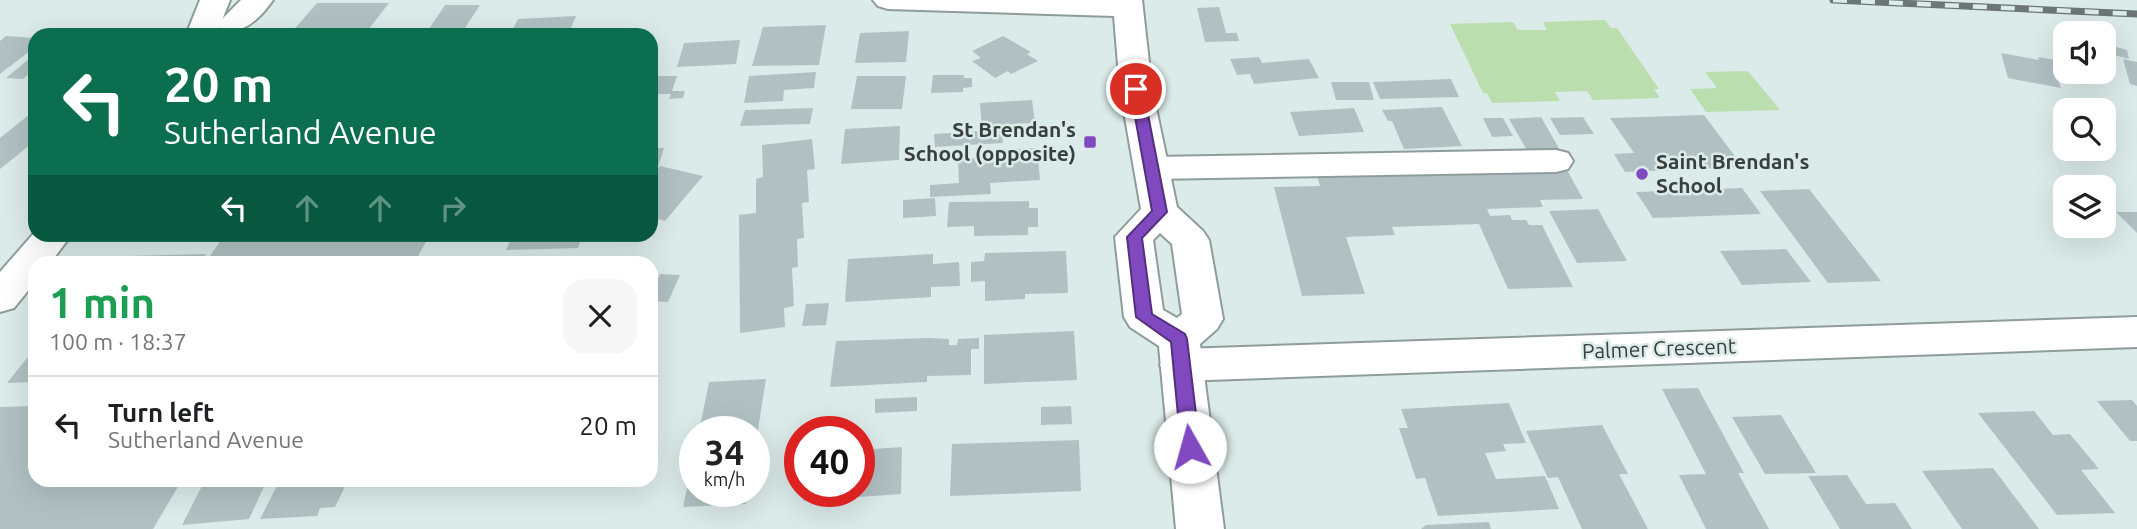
<!DOCTYPE html>
<meta charset="utf-8">
<style>
:root{--surface:#fff;--page:#f6f6f6;--text:#202124;--muted:#757577;--line:#e0e0e0}
body{margin:0;font-family:Ubuntu,sans-serif;background:var(--page);color:var(--text);height:100vh;display:flex;flex-direction:column;font-size:26px;white-space:nowrap}
*{box-sizing:border-box;margin:0}
p{font-size:23px;color:var(--muted)}
.icon{flex:none;width:38px;height:38px;fill:none;stroke:currentColor;stroke-width:2;stroke-linecap:round;stroke-linejoin:round}
.map{position:relative;flex:1;overflow:hidden}
.drawer{position:absolute;left:28px;top:256px;width:630px;height:231px;display:flex;flex-direction:column;background:var(--surface);border-radius:21px;box-shadow:0 7px 28px #0002}
.drawer>*{flex:none}
.hud{position:absolute;left:28px;top:28px;width:630px;height:214px;border-radius:21px;box-shadow:0 7px 28px #0002;background:#0b6e4f;color:#fff;overflow:hidden}
.buttons{position:absolute;left:2053px;top:21px;display:grid;gap:14px}
.buttons a{display:grid;place-items:center;width:63px;height:63px;border-radius:14px;background:var(--surface);box-shadow:0 7px 28px #0002;font-size:35px}
.speed{position:absolute;left:679px;top:416px;display:flex;gap:14px;font-size:35px;font-weight:700;text-align:center}
.speed>*{display:grid;place-content:center;width:91px;height:91px;border-radius:50%;background:var(--surface);box-shadow:0 7px 28px #0002;line-height:1}
.speed small{font-size:18px;font-weight:400}
.speed .limit{border:10px solid #d22;background:#fff;color:#111}
.pin{position:absolute;display:grid;place-items:center;width:60px;height:60px;color:#fff;margin:-30px;border:4px solid #fff;border-radius:50%;box-shadow:0 2px 7px #0007}
.me{position:absolute;width:77px;margin:-38px;rotate:353deg;stroke-linejoin:round;filter:drop-shadow(0 0 5px #0008)}
.turn{display:flex;align-items:center;gap:24px;height:147px;padding:0 21px;font-size:32px}
.turn .icon{width:91px;height:91px;stroke-width:2.5}
.turn b{display:block;font-size:49px;line-height:60px}
.lanes{display:flex;align-items:center;height:66px;padding:0 21px;background:#0003;justify-content:center;gap:35px;direction:ltr}
.lanes .off{opacity:.35}
.round{display:grid;place-items:center;flex:none;width:74px;height:74px;border-radius:21px;background:var(--page)}
.head{display:flex;align-items:center;justify-content:space-between;height:119px;padding:0 21px}
h1{font-size:42px;font-weight:700;line-height:52px;color:#1e9e55}
ul{padding:0;list-style:none}
li{display:flex;align-items:center;gap:21px;height:98px;padding:0 21px;border-top:2px solid var(--line)}
li div{flex:1}
li b{display:block;font-size:26px}
li em{font-style:normal}
.map>svg:first-child{display:block}
.green{fill:#bbdeaf}
.building{fill:#b1c1c3}
.lines{fill:none;stroke-linecap:round;stroke-linejoin:round}
.street-casing{stroke:#8e9d9b;stroke-width:4}
.secondary-casing{stroke:#8e9d9b;stroke-width:4}
.street{fill:#fff;fill-rule:evenodd}
.secondary{fill:#fff;fill-rule:evenodd}
.rail-casing{stroke:#6c7675;stroke-width:7}
.rail{stroke:#dbebe9;stroke-width:4.5;stroke-dasharray:14;stroke-linecap:butt}
.route{fill:#8149c0;stroke:#542f7d;stroke-width:2}
.poi-dot{fill:#8149c0;stroke:#dbebe9;stroke-width:2.5}
.labels{text-anchor:middle;stroke-width:5;stroke-linejoin:round;paint-order:stroke}
.poi-label{font-size:21px;font-weight:bold;fill:#383f3e;stroke:#dbebe9;text-anchor:end}
.street-label{font-size:21px;fill:#383f3e;stroke:#dbebe9}
</style>
<div class="map">
<svg width="2137" height="529" viewBox="0 0 2137 529">
<rect width="100%" height="100%" fill="#dbebe9"/>
<!-- green -->
<path class="green" d="M 1605,20 L 1611,28 L 1617,28 L 1659,89 L 1654,89 L 1660,98 L 1593,100 L 1587,91 L 1555,92 L 1560,101 L 1492,103 L 1487,93 L 1483,93 L 1450,24 L 1513,22 L 1518,30 L 1547,30 L 1543,22 Z
M 1748,71 L 1780,110 L 1706,112 L 1690,89 L 1717,88 L 1705,72 Z"/>
<!-- building -->
<path class="building" d="M 317,3 L 389,3 L 365,34 L 290,34 Z
M 445,5 L 480,5 L 463,31 L 456,31 L 454,35 L 425,35 Z
M 1219,7 L 1226,33 L 1237,33 L 1239,41 L 1205,42 L 1197,8 Z
M 576,16 L 569,33 L 510,35 L 518,19 Z
M 826,25 L 819,65 L 752,66 L 763,27 Z
M 909,31 L 906,62 L 855,63 L 860,33 Z
M 6,36 L 35,38 L 35,47 L 0,74 L 0,41 Z
M 1003,36 L 1031,52 L 1027,54 L 1038,61 L 1011,74 L 1008,71 L 995,78 L 972,61 L 981,58 L 972,51 Z
M 740,40 L 736,64 L 677,67 L 684,43 Z
M 2113,46 L 2127,50 L 2129,59 L 2114,55 Z
M 2001,53 L 2039,60 L 2038,57 L 2062,61 L 2070,83 L 2058,80 L 2061,88 L 2008,78 Z
M 35,54 L 35,69 L 23,79 L 6,78 Z
M 1259,57 L 1262,63 L 1309,59 L 1319,78 L 1254,84 L 1250,74 L 1237,75 L 1230,59 Z
M 2123,59 L 2137,62 L 2137,86 L 2130,84 Z
M 816,72 L 814,88 L 784,90 L 783,101 L 744,103 L 749,76 Z
M 933,75 L 964,75 L 964,78 L 972,78 L 972,87 L 963,88 L 963,92 L 931,93 Z
M 657,76 L 677,76 L 672,91 L 685,91 L 683,98 L 669,99 L 671,94 L 651,94 Z
M 857,76 L 906,76 L 902,109 L 851,109 Z
M 1451,79 L 1459,97 L 1380,99 L 1373,82 Z
M 1331,82 L 1369,82 L 1374,100 L 1336,100 Z
M 1032,100 L 1035,123 L 1011,124 L 1012,132 L 1002,132 L 1003,143 L 935,147 L 934,134 L 982,131 L 980,103 Z
M 1442,107 L 1462,146 L 1404,149 L 1392,121 L 1388,121 L 1382,110 Z
M 813,108 L 810,124 L 740,126 L 745,110 Z
M 1354,108 L 1364,132 L 1299,136 L 1290,112 Z
M 35,110 L 35,141 L 0,169 L 0,138 Z
M 1704,115 L 1743,167 L 1625,172 L 1614,154 L 1634,153 L 1610,118 Z
M 1541,117 L 1560,150 L 1528,152 L 1509,119 Z
M 1583,117 L 1594,134 L 1560,135 L 1550,118 Z
M 1483,118 L 1503,118 L 1513,136 L 1492,137 Z
M 900,126 L 899,160 L 841,164 L 845,129 Z
M 812,139 L 815,169 L 807,170 L 809,202 L 802,203 L 804,238 L 797,239 L 798,267 L 792,268 L 794,306 L 784,308 L 785,327 L 740,333 L 739,215 L 756,213 L 756,179 L 763,177 L 762,145 Z
M 651,148 L 664,148 L 657,170 L 651,170 Z
M 1037,148 L 1040,180 L 990,183 L 991,194 L 930,197 L 930,185 L 959,183 L 958,159 L 989,157 L 989,150 Z
M 660,166 L 703,176 L 665,221 L 651,217 L 651,176 Z
M 1567,170 L 1583,199 L 1540,200 L 1543,207 L 1487,209 L 1490,216 L 1510,215 L 1512,220 L 1526,220 L 1529,225 L 1542,225 L 1573,287 L 1508,289 L 1479,224 L 1392,227 L 1395,235 L 1346,237 L 1365,294 L 1302,296 L 1274,187 L 1320,186 L 1317,176 Z
M 1742,188 L 1761,214 L 1653,218 L 1636,192 Z
M 1809,189 L 1881,281 L 1828,283 L 1760,191 Z
M 935,198 L 936,216 L 903,218 L 903,200 Z
M 1029,201 L 1029,208 L 1038,208 L 1038,227 L 1028,227 L 1028,235 L 974,236 L 974,226 L 947,227 L 949,202 Z
M 1598,209 L 1627,261 L 1577,263 L 1549,211 Z
M 2116,212 L 2137,212 L 2137,233 Z
M 225,234 L 430,234 L 415,262 L 206,262 Z
M 513,234 L 583,234 L 578,248 L 506,250 Z
M 1786,249 L 1811,282 L 1742,285 L 1720,251 Z
M 1066,251 L 1068,293 L 1025,294 L 1025,299 L 985,301 L 985,281 L 971,282 L 971,262 L 984,261 L 985,253 Z
M 206,254 L 200,262 L 125,262 L 130,256 Z
M 933,254 L 933,264 L 959,262 L 960,286 L 931,287 L 931,297 L 845,302 L 848,259 Z
M 660,274 L 680,275 L 668,302 L 651,301 L 651,293 Z
M 829,303 L 826,325 L 802,326 L 806,304 Z
M 1074,331 L 1077,380 L 984,384 L 984,335 Z
M 929,338 L 949,339 L 949,345 L 957,345 L 958,339 L 979,338 L 979,349 L 971,349 L 971,375 L 927,376 L 927,382 L 830,387 L 836,341 Z
M 35,348 L 35,382 L 7,383 Z
M 766,379 L 756,442 L 754,432 L 699,432 L 709,382 Z
M 1698,388 L 1744,473 L 1738,473 L 1769,529 L 1706,529 L 1679,475 L 1706,474 L 1662,389 Z
M 917,397 L 917,411 L 875,413 L 875,399 Z
M 2132,400 L 2137,406 L 2137,441 L 2130,441 L 2097,401 Z
M 1509,403 L 1526,443 L 1503,444 L 1506,451 L 1485,453 L 1496,479 L 1545,476 L 1559,509 L 1438,516 L 1425,478 L 1416,479 L 1399,428 L 1408,428 L 1401,409 Z
M 35,406 L 35,480 L 182,480 L 153,529 L 0,529 L 0,407 Z
M 1071,406 L 1072,424 L 1041,425 L 1041,407 Z
M 2034,411 L 2053,435 L 2070,434 L 2099,469 L 2081,470 L 2115,513 L 2057,515 L 1978,413 Z
M 1781,415 L 1816,473 L 1765,474 L 1732,417 Z
M 1602,425 L 1628,474 L 1619,474 L 1648,529 L 1582,529 L 1558,477 L 1548,478 L 1526,431 Z
M 1079,440 L 1081,491 L 950,496 L 952,444 Z
M 902,447 L 901,494 L 803,501 L 804,492 L 859,492 L 859,450 Z
M 694,456 L 695,492 L 748,492 L 746,504 L 683,507 Z
M 1993,468 L 2039,529 L 1962,529 L 1922,471 Z
M 1847,475 L 1866,504 L 1895,503 L 1912,529 L 1840,529 L 1808,476 Z
M 205,480 L 267,480 L 249,519 L 182,525 Z
M 280,480 L 348,480 L 335,507 L 320,508 L 317,516 L 260,519 Z
M 1489,522 L 1491,529 L 1421,529 L 1426,525 Z"/>
<g class="lines">
<!-- street casing -->
<g class="street-casing">
<path id="street" d="M 200,0 L 230,0 L 216,35 L 186,35 Z
M 1556,150 L 1568,153 L 1573,161 L 1568,169 L 1556,172 L 1153,179 L 1141,176 L 1135,168 L 1141,160 L 1153,157 Z
M 35,232 L 35,234 L 72,234 L 51,262 L 35,262 L 35,282 L 14,308 L 0,312 L 0,272 Z
M 2137,317 L 2137,347 L 1181,381 L 1166,376 L 1160,365 L 1166,354 L 1181,349 Z"/>
</g>
<!-- secondary casing -->
<g class="secondary-casing">
<path id="secondary" d="M 241,0 L 273,0 C 261,17 243,36 221,30 L 217,24 Z
M 873,0 L 1142,0 L 1152,89 L 1177,207 L 1203,231 L 1209,240 L 1223,319 L 1217,329 L 1200,344 L 1224,529 L 1176,529 L 1159,346 L 1130,327 L 1124,317 L 1115,237 L 1141,209 L 1120,89 L 1114,16 L 888,9 L 878,6 ZM 1160,233 L 1172,244 L 1182,314 L 1177,318 L 1163,310 L 1153,240 Z"/>
</g>
<!-- street -->
<use href="#street" class="street"/>
<!-- secondary -->
<use href="#secondary" class="secondary"/>
<!-- rail casing -->
<g class="rail-casing">
<path id="rail" d="M 1833,0 L 2137,14"/>
</g>
<!-- rail -->
<use href="#rail" class="rail"/>
</g>
<!-- route -->
<path class="route" d="M 1136,85 L 1143,89 L 1167,212 L 1142,238 L 1152,314 L 1185,334 L 1187,339 L 1200,447 L 1197,452 L 1190,454 L 1184,452 L 1181,447 L 1171,342 L 1136,317 L 1127,237 L 1152,211 L 1130,89 Z"/>
<!-- markers -->
<g class="poi-dot">
<rect x="1083" y="135" width="14" height="14" rx="3.5"/>
<circle cx="1642" cy="174" r="7"/>
</g>
<g class="labels">
<!-- poi labels -->
<g class="poi-label">
<text x="1076" y="137">St Brendan's<tspan x="1076" dy="24">School (opposite)</tspan></text>
<text x="1656" y="169" text-anchor="start">Saint Brendan's<tspan x="1656" dy="24">School</tspan></text>
</g>
<!-- street labels -->
<g class="street-label">
<text transform="translate(1659 349) rotate(-2)" y="7">Palmer Crescent</text>
</g>
</g>
</svg>
<div class="buttons">
<a><svg class="icon" aria-label="sound" viewBox="0 0 24 24"><path d="M4 9h4l5-4v14l-5-4H4zM17 9q2 3 0 6"/></svg></a>
<a><svg class="icon" aria-label="search" viewBox="0 0 24 24"><circle cx="10" cy="10" r="6"/><path d="M15 15l6 6"/></svg></a>
<a><svg class="icon" aria-label="layers" viewBox="0 0 24 24"><path d="M12 4l9 5-9 5-9-5zM3 14l9 5 9-5"/></svg></a>
</div>
<div class="speed"><div>34<small>km/h</small></div><div class="limit">40</div></div>
<div class="pin" style="left:1136px;top:89px;background:#d93025"><svg class="icon" aria-label="arrive" viewBox="0 0 24 24"><path d="M6 21V4h12l-3 4 3 4H6"/></svg></div>
<svg class="me" style="left:1190px;top:447px" viewBox="-20 -20 40 40"><circle r="19" fill="#fff"/><path d="M0-13L10 11 0 6-10 11z" fill="#8149c0"/></svg>
<div class="hud">
<div class="turn"><svg class="icon" aria-label="left" viewBox="0 0 24 24"><path d="M17 20v-9H6M10 6l-5 5 5 5"/></svg><div><b>20 m</b>Sutherland Avenue</div></div>
<div class="lanes"><svg class="icon" aria-label="left" viewBox="0 0 24 24"><path d="M17 20v-9H6M10 6l-5 5 5 5"/></svg><svg class="icon off" aria-label="ahead" viewBox="0 0 24 24"><path d="M12 20V5M6 11l6-6 6 6"/></svg><svg class="icon off" aria-label="ahead" viewBox="0 0 24 24"><path d="M12 20V5M6 11l6-6 6 6"/></svg><svg class="icon off" aria-label="right" viewBox="0 0 24 24"><path d="M7 20v-9h11M14 6l5 5-5 5"/></svg></div>
</div>
<section class="drawer">
<div class="head"><div><h1>1 min</h1><p>100 m · 18:37</p></div><a class="round"><svg class="icon" aria-label="close" viewBox="0 0 24 24"><path d="M6 6l12 12M18 6L6 18"/></svg></a></div>
<ul>
<li><svg class="icon" aria-label="left" viewBox="0 0 24 24"><path d="M17 20v-9H6M10 6l-5 5 5 5"/></svg><div><b>Turn left</b><p>Sutherland Avenue</p></div><em>20 m</em></li>
</ul>
</section>
</div>
